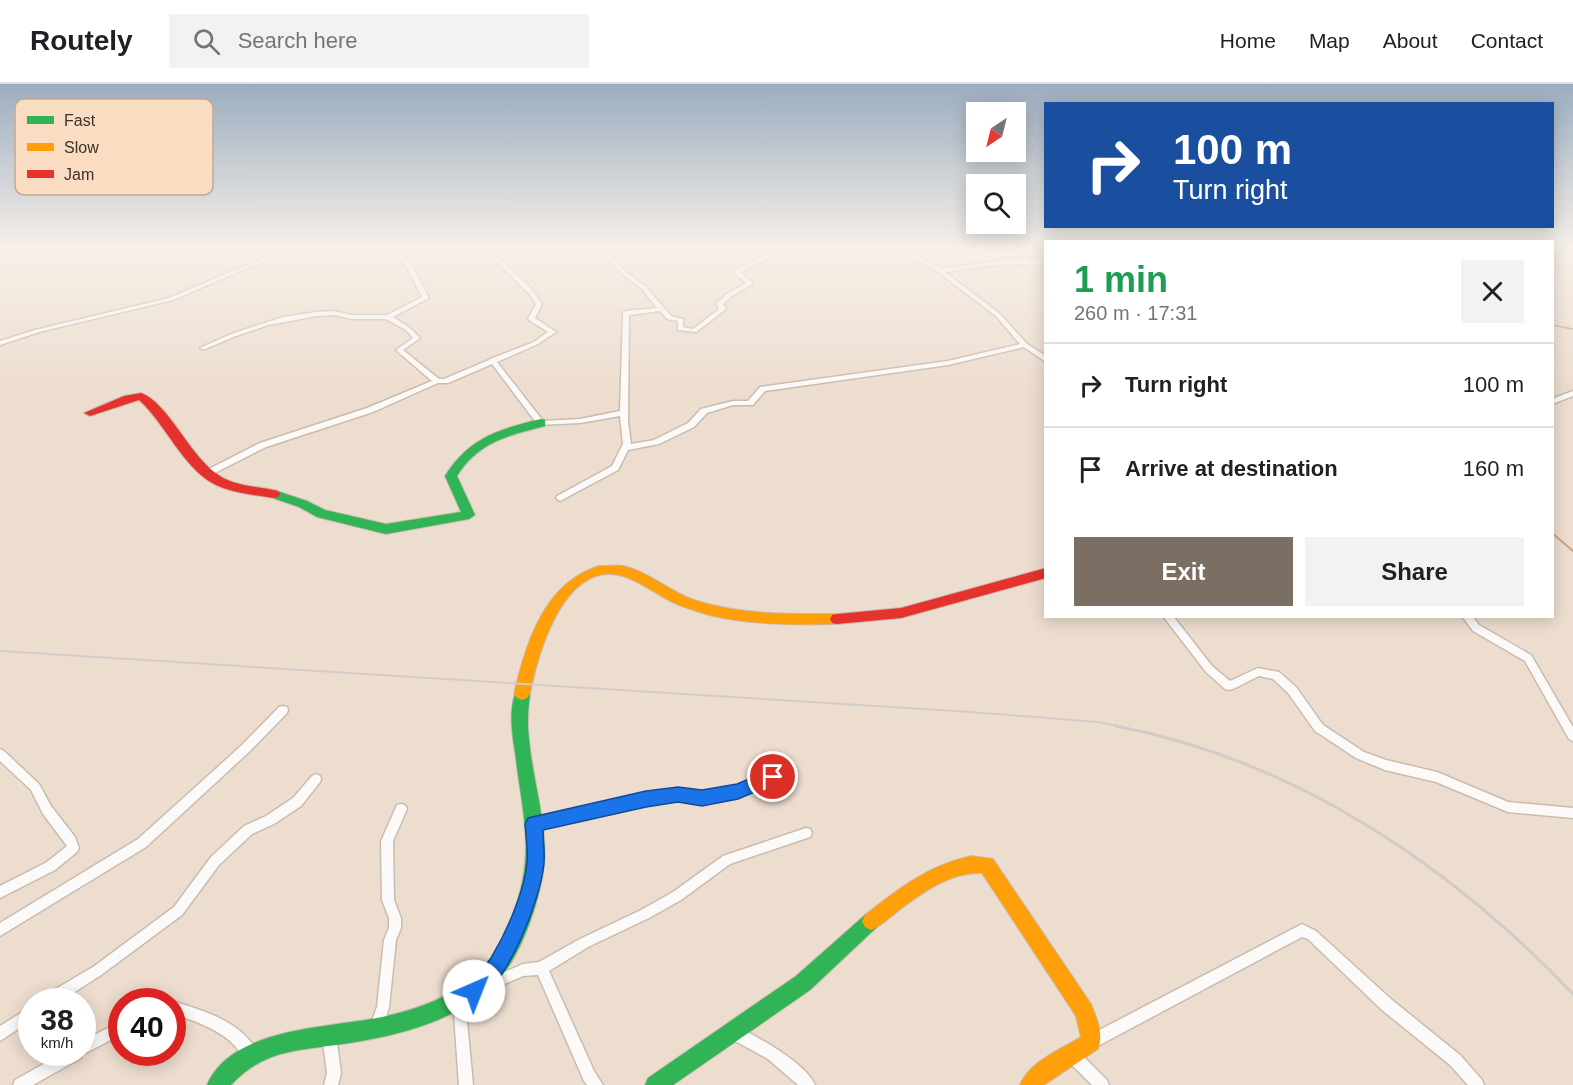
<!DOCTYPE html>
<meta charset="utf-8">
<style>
:root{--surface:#fff;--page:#f2f2f2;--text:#202124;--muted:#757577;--line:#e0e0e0;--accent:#7b6e62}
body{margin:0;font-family:Arial,sans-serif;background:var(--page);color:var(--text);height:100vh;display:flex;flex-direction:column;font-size:22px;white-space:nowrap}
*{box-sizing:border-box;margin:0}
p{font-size:20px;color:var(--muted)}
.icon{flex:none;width:33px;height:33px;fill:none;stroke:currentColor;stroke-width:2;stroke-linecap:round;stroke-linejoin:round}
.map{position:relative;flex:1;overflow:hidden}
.panel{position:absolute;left:1044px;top:156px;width:510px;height:378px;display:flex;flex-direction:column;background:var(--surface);border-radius:0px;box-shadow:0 3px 15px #0003}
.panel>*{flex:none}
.hud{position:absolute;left:1044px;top:18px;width:510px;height:126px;border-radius:0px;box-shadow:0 3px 15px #0003;background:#1a4fa0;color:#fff;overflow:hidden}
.needle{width:39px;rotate:215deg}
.tools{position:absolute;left:966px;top:18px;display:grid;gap:12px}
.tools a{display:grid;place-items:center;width:60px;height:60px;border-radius:0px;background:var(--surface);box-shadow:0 3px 15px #0003;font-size:30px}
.speed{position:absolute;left:18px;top:904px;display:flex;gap:12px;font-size:30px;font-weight:700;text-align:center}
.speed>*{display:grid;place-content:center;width:78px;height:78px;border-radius:50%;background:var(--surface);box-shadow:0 3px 15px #0003;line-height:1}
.speed small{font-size:15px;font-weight:400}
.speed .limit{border:9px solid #d22;background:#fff;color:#111}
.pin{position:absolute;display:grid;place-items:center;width:51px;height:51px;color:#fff;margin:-26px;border:3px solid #fff;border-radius:50%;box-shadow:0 2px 6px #0007}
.me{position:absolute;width:66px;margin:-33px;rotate:44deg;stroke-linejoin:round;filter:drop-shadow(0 0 4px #0008)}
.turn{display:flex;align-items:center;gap:21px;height:126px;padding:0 30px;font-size:27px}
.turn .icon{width:78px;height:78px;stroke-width:2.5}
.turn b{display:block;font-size:42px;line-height:51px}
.round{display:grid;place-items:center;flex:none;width:63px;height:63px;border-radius:0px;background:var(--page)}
.summary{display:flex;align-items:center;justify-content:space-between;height:102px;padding:0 30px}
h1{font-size:36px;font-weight:700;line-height:45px;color:#1e9e55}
.action{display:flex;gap:12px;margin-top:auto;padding:12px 30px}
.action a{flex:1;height:69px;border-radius:0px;background:var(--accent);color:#fff;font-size:24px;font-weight:700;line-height:69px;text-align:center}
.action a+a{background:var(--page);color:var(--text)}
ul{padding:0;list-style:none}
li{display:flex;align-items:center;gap:18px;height:84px;padding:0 30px;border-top:2px solid var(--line)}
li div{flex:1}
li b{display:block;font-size:22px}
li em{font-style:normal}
header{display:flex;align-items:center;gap:36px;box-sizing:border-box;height:84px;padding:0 30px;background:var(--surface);border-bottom:2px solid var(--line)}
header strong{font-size:28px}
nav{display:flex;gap:33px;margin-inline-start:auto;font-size:21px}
.search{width:420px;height:54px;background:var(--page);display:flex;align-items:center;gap:15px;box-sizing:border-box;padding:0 21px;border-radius:0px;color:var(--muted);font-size:22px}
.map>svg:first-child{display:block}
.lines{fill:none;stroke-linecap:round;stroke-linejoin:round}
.stream-far1{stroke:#c9a381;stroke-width:1.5}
.stream{stroke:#c9a381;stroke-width:2}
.street-casing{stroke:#c8bcb0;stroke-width:3}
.fast-casing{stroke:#c8bcb0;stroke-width:2}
.slow-casing{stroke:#c8bcb0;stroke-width:2}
.jam-casing{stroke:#c8bcb0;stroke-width:2}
.street{fill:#fcfaf8;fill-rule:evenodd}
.fast{fill:#30b455;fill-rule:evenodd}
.slow{fill:#ff9f0a;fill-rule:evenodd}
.jam{fill:#e5322d;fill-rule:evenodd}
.rail-far1{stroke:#d1ccc8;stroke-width:2}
.rail{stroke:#d1ccc8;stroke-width:3}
.route{fill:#1a73e8;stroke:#114b97;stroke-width:1.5}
.key{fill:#fadcc2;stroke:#c1a994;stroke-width:1.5}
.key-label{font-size:16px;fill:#3d3227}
</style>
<header>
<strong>Routely</strong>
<div class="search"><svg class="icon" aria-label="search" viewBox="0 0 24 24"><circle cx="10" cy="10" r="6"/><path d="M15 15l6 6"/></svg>Search here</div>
<nav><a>Home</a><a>Map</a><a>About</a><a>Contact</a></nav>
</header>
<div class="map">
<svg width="1573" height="1001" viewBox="0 0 1573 1001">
<rect width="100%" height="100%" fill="#edddcf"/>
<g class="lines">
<!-- stream-far1 -->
<path class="stream-far1" d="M 1552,241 L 1573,245"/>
<!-- stream -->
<path class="stream" d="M 1552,449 L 1573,467"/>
<!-- street casing -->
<g class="street-casing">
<path id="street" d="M 287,164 L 295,164 L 173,216 L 39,248 L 0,261 L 0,257 L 35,246 L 169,214 Z
M 390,164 L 396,164 L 412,181 L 429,214 L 393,233 L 410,244 L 420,254 L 403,266 L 439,295 L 444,295 L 489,276 L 490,275 L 493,274 L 534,258 L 548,248 L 529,236 L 528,235 L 536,220 L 531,212 L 483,164 L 489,164 L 530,203 L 542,220 L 535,234 L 556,248 L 538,260 L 497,278 L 543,337 L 580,335 L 620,327 L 623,229 L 626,227 L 657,224 L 642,205 L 621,189 L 596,164 L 603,164 L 625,187 L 646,203 L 671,232 L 683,235 L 683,243 L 693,245 L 719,225 L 716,219 L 724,213 L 725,211 L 746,199 L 734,189 L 734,187 L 780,164 L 788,164 L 740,188 L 752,198 L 752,200 L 730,213 L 729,215 L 723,220 L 726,225 L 725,226 L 696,248 L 678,246 L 678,237 L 667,235 L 660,227 L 629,231 L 628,338 L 631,360 L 654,356 L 688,339 L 701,325 L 733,317 L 748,317 L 760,303 L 948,277 L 1020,260 L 996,232 L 938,188 L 896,164 L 904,164 L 941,185 L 1004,176 L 1046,176 L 1046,180 L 1004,180 L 945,188 L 1000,230 L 1027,260 L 1046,272 L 1046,278 L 1024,263 L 948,281 L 765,307 L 753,321 L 733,321 L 707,329 L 694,343 L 659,360 L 628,366 L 618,386 L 560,417 L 556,414 L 557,412 L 612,382 L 623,360 L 620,332 L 580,339 L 538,341 L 492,280 L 448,299 L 438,299 L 373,328 L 266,363 L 213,390 L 207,390 L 206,388 L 207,386 L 260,359 L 367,324 L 432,297 L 396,266 L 413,254 L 406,246 L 386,235 L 351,235 L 335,231 L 317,232 L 268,241 L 236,252 L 205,265 L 201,265 L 200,264 L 231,250 L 283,233 L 317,228 L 333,227 L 351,231 L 387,231 L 422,213 L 406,182 Z
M 1573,307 L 1573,312 L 1552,320 L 1552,315 Z
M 1163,532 L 1173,532 L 1212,582 L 1230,597 L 1258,584 L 1279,588 L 1296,603 L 1323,641 L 1364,668 L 1386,676 L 1437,688 L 1508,718 L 1573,724 L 1573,734 L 1508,728 L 1436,698 L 1385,686 L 1356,674 L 1315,647 L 1288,609 L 1273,595 L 1259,592 L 1233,605 L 1229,606 L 1225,605 L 1206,588 Z
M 1462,532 L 1472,532 L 1479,541 L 1531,571 L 1573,643 L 1573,657 L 1569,655 L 1525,577 L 1473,547 Z
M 283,622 L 287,623 L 288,626 L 287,629 L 250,667 L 146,763 L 0,852 L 0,839 L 138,755 L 242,661 L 279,623 Z
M 0,665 L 4,667 L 39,700 L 51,722 L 75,753 L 79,764 L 77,768 L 55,786 L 0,814 L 0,802 L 47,778 L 67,762 L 43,730 L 31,706 L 0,677 Z
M 773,688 L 777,690 L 778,693 L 777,696 L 738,712 L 702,719 L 678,715 L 646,720 L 534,745 L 530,744 L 528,740 L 530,736 L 534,735 L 646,710 L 678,705 L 702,709 L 738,702 Z
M 316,690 L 320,692 L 321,695 L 320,698 L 301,722 L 274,740 L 252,750 L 219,781 L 182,831 L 101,891 L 59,918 L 41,918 L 42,913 L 93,883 L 174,823 L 211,773 L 244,742 L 266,732 L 293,714 L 312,692 Z
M 401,720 L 405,721 L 407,725 L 393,757 L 394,816 L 401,834 L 401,844 L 396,856 L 389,923 L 382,947 L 377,949 L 372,947 L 370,942 L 377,923 L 384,856 L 389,844 L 389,834 L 382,816 L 381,757 L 397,721 Z
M 806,744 L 810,745 L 812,749 L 810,753 L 730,780 L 681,816 L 649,834 L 588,863 L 549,887 L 594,987 L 603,1001 L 587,1001 L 584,997 L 538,891 L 523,892 L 486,908 L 482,906 L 480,902 L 482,898 L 523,880 L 539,878 L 580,855 L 641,826 L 673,808 L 723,772 Z
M 1302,840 L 1316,847 L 1392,916 L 1460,971 L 1482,996 L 1484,1001 L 1468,1001 L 1450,981 L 1382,926 L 1308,855 L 1302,853 L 1096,963 L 1091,965 L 1086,963 L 1084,958 L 1086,953 Z
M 459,910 L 464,911 L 465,916 L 473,1001 L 459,1001 L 453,916 L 454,911 Z
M 172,917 C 202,926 244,938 258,970 L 256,975 L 251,977 C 242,973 237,963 230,957 C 213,943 193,936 172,930 L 172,918 L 169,918 Z
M 32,922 L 32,936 L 0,957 L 0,942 Z
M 122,937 L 122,950 L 82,971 L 81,974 L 33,1001 L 13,1001 L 15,996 L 63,969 L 82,969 L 82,957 Z
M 733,941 C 755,951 806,979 815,1001 L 798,1001 L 768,975 L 728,953 L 726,948 L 728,943 Z
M 329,944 L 334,946 L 336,951 L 341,989 L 338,1001 L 324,1001 L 327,989 L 322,951 L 324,946 Z
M 1072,964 L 1077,966 L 1107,996 L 1109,1001 L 1092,1001 L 1067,976 L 1065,971 L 1067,966 Z"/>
</g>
<!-- fast casing -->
<g class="fast-casing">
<path id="fast" d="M 541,335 L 545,336 L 545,342 C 509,351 478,358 457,392 L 475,431 L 469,435 L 386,450 L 317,433 L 299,423 L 270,413 L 268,410 L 274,406 L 307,417 L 325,426 L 386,440 L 461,428 L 445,392 C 469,354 499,345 541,335 Z
M 522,604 L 527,606 L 530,610 C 528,625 527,640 529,655 C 533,702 551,747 542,795 C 536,826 519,876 496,898 C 457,938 396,952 343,960 C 297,967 265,965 231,1001 L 207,1001 C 231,943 330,944 382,933 C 419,925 455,912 483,885 C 495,872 504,854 510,838 C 537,771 523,736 515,668 C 512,650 508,623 517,606 Z
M 871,828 L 877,831 L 880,837 L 877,843 L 810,906 L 673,1001 L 645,1001 L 648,994 L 796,892 L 865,831 Z"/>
</g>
<!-- slow casing -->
<g class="slow-casing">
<path id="slow" d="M 599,482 C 607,482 615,481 623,482 C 649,488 669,507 694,516 C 740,531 789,530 837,530 L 842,531 L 844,535 L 842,539 L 837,540 C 794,541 751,541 709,531 C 696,527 682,523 670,517 C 655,509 642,499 626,493 C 565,472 538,569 530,610 L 527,614 L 522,616 L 517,614 L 514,610 C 526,559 544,499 599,482 Z
M 972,772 L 993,775 L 1091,920 C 1097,935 1104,950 1098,965 L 1044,1001 L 1020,1001 C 1029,978 1061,965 1081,953 L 1076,932 L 982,789 C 950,788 923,808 898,827 C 889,834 881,842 871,846 L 865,843 L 862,837 L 865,831 C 898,805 930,780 972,772 Z"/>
</g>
<!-- jam casing -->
<g class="jam-casing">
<path id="jam" d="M 141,309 C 168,318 191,375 220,392 C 237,403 259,402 278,407 L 280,410 L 278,413 L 274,414 C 254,411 232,409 214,400 C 183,384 165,339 139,316 L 90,332 L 84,329 L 124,312 Z
M 1046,484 L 1046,494 L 901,534 L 837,540 L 832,539 L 830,535 L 832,531 L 837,530 L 901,524 Z"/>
</g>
<!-- street -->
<use href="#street" class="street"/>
<!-- fast -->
<use href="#fast" class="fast"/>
<!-- slow -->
<use href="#slow" class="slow"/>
<!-- jam -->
<use href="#jam" class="jam"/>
<!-- rail-far1 -->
<path class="rail-far1" d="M 0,567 L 970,628 L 1098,638 L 1124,643"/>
<!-- rail -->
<path class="rail" d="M 1116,642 C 1294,676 1450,781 1573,910"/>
</g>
<!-- sky -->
<linearGradient id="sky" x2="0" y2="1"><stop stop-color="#9badbf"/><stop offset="0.54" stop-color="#f7f0e9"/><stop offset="1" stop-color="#f7f0e9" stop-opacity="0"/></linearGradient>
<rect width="1573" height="304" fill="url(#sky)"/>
<!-- route -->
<path class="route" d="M 773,685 L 779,687 L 781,693 L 779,698 L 738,715 L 702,722 L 678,718 L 646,723 L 543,746 C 543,757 545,768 544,779 C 541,814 508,902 474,916 L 467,914 L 465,907 C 470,894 483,886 491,874 C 506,849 525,807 527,778 C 528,765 526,752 525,740 L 528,734 L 646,707 L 678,703 L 702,706 L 737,700 Z"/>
<!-- legend -->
<rect x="15" y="15" width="198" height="96" rx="9" class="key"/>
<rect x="27" y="32" width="27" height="8" fill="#30b455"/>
<rect x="27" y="59" width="27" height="8" fill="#ff9f0a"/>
<rect x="27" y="86" width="27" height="8" fill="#e5322d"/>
<g class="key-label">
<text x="64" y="42">Fast</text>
<text x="64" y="69">Slow</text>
<text x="64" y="96">Jam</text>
</g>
</svg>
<div class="tools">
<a><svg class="needle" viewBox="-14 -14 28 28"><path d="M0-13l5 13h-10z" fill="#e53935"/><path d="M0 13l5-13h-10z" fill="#757577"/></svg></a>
<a><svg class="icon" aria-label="search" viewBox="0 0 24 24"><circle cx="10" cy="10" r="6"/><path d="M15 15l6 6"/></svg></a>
</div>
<div class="speed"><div>38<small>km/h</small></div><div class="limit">40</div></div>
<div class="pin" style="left:773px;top:693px;background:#d93025"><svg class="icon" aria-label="arrive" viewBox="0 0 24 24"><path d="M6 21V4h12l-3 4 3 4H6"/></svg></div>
<svg class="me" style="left:474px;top:907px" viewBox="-20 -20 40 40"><circle r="19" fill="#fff"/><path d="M0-13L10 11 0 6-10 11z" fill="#1a73e8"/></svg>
<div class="hud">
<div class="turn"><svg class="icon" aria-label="right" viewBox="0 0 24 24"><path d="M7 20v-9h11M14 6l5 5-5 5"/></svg><div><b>100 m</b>Turn right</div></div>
</div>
<section class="panel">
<div class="summary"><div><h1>1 min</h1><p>260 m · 17:31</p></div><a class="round"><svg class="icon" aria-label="close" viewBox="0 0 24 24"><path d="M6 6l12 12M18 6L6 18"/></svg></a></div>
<ul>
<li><svg class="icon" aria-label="right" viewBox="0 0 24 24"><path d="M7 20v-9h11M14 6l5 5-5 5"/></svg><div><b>Turn right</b></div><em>100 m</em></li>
<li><svg class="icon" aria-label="arrive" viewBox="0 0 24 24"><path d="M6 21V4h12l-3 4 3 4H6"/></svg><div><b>Arrive at destination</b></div><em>160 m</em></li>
</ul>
<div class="action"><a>Exit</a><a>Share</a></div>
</section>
</div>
